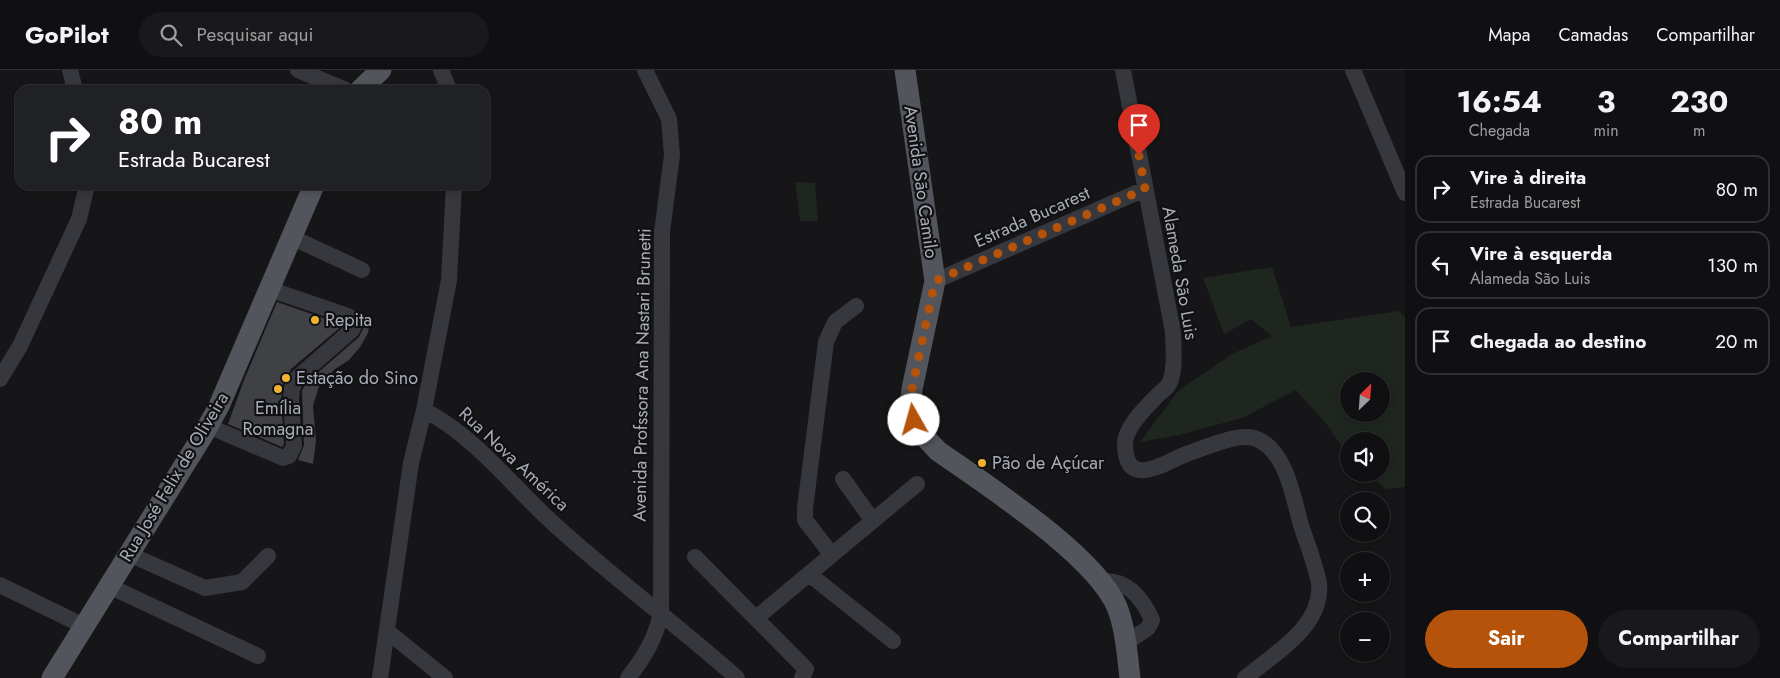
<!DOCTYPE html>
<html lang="pt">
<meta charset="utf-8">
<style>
:root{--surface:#101012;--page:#19191b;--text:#f1f3f6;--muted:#9c9d9f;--line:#303032;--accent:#b45309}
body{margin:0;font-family:Jost,sans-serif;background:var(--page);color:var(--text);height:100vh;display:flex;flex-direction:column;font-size:19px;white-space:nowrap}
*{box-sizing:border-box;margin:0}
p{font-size:16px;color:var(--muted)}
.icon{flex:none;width:28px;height:28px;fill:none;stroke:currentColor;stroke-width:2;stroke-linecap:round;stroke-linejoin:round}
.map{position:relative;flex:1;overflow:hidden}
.panel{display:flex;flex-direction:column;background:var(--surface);width:375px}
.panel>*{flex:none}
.hud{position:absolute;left:15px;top:15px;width:475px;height:105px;border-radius:15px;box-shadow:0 2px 8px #0003,0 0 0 1px var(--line);background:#202124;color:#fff;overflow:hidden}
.needle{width:32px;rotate:25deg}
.controls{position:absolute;left:1340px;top:302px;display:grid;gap:10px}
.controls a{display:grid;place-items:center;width:50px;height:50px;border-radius:50%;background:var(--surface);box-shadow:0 2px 8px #0003,0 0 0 1px var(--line);font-size:25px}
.pin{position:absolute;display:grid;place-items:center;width:42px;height:42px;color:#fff;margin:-51px -21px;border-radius:50% 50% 50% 0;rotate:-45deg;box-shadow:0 0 5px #0007}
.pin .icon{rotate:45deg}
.me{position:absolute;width:55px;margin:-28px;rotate:353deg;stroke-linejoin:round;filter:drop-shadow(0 0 4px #0008)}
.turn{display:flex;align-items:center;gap:18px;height:105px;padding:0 20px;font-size:22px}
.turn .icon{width:65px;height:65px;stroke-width:2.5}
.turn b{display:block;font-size:35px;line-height:42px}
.eta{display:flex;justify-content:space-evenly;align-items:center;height:85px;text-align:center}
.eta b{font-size:30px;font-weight:700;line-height:35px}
.primary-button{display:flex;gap:10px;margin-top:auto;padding:10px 20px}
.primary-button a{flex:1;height:58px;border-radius:30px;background:var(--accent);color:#fff;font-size:20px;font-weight:700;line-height:58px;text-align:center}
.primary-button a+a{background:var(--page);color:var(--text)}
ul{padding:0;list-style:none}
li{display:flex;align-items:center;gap:15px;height:68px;margin:0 10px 8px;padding:0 10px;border:2px solid var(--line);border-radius:15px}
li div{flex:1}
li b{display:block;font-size:19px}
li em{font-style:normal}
header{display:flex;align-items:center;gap:30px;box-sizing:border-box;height:70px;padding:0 25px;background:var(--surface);border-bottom:1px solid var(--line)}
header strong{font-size:24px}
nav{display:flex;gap:28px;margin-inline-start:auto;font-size:18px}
.search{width:350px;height:45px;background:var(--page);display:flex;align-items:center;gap:12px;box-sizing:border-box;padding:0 18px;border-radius:28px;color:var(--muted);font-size:19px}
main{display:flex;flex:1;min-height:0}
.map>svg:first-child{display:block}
.green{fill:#1e261f;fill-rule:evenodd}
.building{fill:#404145}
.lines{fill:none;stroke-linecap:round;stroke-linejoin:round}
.minor{stroke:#37383d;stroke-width:16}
.major{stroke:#53555c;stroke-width:21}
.route{stroke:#b45309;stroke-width:9;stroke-dasharray:0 16.2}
.poi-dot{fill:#f2b134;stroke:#111113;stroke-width:2}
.labels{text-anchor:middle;stroke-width:4.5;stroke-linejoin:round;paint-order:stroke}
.street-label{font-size:18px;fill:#a8adb8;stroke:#111113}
.poi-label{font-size:18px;fill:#a8adb8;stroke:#111113;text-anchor:start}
</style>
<header>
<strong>GoPilot</strong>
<div class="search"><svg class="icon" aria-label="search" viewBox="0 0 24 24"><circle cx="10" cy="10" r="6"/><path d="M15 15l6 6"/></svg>Pesquisar aqui</div>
<nav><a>Mapa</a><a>Camadas</a><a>Compartilhar</a></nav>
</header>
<main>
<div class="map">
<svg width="1405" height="608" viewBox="0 0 1405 608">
<rect width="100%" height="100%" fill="#161618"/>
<!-- green -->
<path class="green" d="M 795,112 L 815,113 L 818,151 L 800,151 Z
M 1272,197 L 1291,257 L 1399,241 L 1405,247 L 1405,417 L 1386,419 L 1367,404 L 1381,404 L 1381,371 L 1349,371 L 1349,388 L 1328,356 L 1296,320 L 1242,348 L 1179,365 L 1140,372 L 1178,321 L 1232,284 L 1272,266 L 1251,249 L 1224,264 L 1203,208 ZM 1349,311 L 1381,311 L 1381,344 L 1349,344 Z"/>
<!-- building -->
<path class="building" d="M 277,232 L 343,255 L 291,299 L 283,313 L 281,329 L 284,374 L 282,377 L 228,354 L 244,310 Z
M 363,248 L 370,250 L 368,263 L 360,277 L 349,290 L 335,299 L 319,316 L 313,336 L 316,371 L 313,394 L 298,390 L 304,375 L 302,321 L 306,313 L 359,267 L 365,255 Z"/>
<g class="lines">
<!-- minor -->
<path class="minor" d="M 70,0 L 75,20
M 298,0 L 346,20
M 441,0 L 449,20
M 1123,0 L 1173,262 C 1173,278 1176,296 1170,312 C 1167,319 1160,322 1155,328 C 1144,339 1124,359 1125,375 C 1126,419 1162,394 1184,385 C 1201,379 1237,363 1254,368 C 1286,378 1293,427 1301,455 C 1307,474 1315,493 1319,513 C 1323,557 1275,583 1245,608
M 1353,0 L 1405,123
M 291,167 L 362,200
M 935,211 L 1145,119
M 0,309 L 20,276 L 79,149 L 87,115
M 424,340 C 476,367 511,415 554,454 C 613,508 678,555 737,608
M 208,356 L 283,388 L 289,386 L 294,376 L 291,329 L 292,318 L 298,307 L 352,260 L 355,254 L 353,249 L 348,246 L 269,219
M 843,409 L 873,451
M 129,484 L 205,518 L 242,512 L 268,486
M 832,485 L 805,450 L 805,438 L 826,272 L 835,252 L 856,236
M 695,487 L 806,599 L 802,608
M 809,504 L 893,571
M 1100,512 C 1126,507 1143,529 1152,550 L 1148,558 L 1126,573
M 0,515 L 84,556
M 109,516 L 258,586
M 756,548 L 917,414
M 387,561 L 445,608
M 380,608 L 411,393 L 424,340 L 449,210 L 454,115
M 628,608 C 645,586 654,571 661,544 L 662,162 L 672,85 L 669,49 L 645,0"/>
<!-- major -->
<path class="major" d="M 905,0 L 935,211 L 912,319 C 908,349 918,361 938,381 C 986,415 1095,485 1117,537 C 1126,560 1127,584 1130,608
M 360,20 L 381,0
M 52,608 L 203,365 L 219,336 L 314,115"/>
</g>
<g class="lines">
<!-- route -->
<path class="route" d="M 914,350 L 910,334 L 912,319 L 935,211 L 1145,119 L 1139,85"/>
</g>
<!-- markers -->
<g class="poi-dot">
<circle cx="315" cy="250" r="5"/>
<circle cx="286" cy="308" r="5"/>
<circle cx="278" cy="319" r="5"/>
<circle cx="982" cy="393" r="5"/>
</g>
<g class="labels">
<!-- street labels -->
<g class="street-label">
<text transform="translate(921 112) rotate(82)" y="6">Avenida São Camilo</text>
<text transform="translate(1032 147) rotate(-24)" y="6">Estrada Bucarest</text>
<text transform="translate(1180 203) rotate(80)" y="6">Alameda São Luis</text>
<text transform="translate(642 305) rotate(-89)" y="6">Avenida Profssora Ana Nastari Brunetti</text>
<text transform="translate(514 389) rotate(43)" y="6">Rua Nova América</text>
<text transform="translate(174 407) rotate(-59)" y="6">Rua José Felix de Oliveira</text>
</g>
<!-- poi labels -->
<g class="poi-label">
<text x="325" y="256">Repita</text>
<text x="296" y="314">Estação do Sino</text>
<text x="278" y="344" text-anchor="middle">Emília<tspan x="278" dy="21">Romagna</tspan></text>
<text x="992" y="399">Pão de Açúcar</text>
</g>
</g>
</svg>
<div class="controls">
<a><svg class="needle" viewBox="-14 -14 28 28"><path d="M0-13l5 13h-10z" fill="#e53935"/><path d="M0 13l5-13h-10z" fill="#9c9d9f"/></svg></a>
<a><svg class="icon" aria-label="sound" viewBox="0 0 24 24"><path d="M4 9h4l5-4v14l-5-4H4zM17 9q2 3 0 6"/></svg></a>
<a><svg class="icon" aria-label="search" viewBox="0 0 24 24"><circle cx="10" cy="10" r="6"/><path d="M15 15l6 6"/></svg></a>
<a>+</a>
<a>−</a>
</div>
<div class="pin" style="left:1139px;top:85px;background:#d93025"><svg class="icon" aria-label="arrive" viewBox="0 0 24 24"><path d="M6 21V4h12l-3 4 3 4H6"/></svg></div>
<svg class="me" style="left:914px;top:350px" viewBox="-20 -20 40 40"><circle r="19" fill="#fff"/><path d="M0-13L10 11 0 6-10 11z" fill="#b45309"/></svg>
<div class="hud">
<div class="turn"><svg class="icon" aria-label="right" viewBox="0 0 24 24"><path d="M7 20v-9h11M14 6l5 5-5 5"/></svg><div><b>80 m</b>Estrada Bucarest</div></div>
</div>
</div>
<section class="panel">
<div class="eta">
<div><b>16:54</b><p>Chegada</p></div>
<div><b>3</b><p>min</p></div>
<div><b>230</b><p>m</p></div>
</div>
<ul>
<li><svg class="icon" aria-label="right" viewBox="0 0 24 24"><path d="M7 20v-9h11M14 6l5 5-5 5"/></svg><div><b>Vire à direita</b><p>Estrada Bucarest</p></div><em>80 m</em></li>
<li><svg class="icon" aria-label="left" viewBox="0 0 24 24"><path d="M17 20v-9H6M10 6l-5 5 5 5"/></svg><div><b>Vire à esquerda</b><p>Alameda São Luis</p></div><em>130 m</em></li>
<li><svg class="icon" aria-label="arrive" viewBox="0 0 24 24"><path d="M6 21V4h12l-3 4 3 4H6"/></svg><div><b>Chegada ao destino</b></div><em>20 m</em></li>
</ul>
<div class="primary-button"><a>Sair</a><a>Compartilhar</a></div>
</section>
</main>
